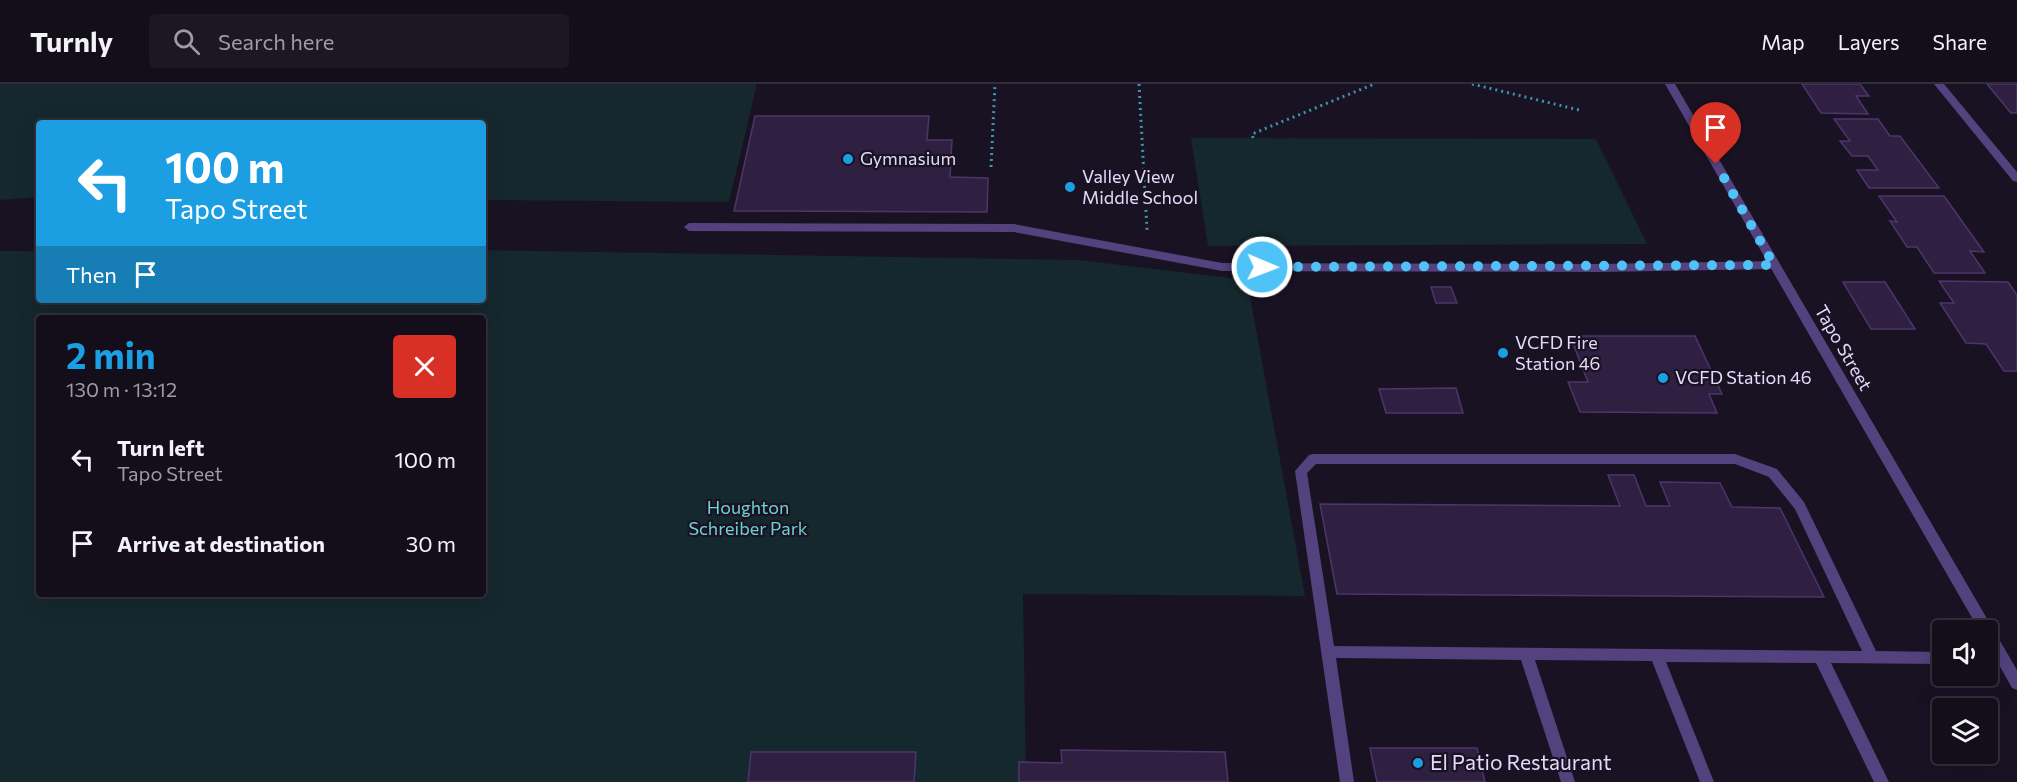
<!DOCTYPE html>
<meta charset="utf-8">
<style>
:root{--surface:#130e1a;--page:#1c1723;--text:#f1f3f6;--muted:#9d9ca2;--line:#322e39;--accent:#1c9ee3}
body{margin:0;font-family:Commissioner,sans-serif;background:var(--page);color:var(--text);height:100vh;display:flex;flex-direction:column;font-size:22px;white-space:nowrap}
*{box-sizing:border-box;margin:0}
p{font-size:20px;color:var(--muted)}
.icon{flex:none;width:33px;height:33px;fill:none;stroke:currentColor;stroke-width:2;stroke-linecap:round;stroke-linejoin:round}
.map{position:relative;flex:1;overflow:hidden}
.drawer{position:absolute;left:36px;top:231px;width:450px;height:282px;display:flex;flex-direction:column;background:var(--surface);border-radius:6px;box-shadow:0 6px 24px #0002,0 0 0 2px var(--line)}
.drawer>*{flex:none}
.guide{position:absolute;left:36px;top:36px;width:450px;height:183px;border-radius:6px;box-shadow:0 6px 24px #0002,0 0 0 2px var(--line);background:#1c9ee3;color:#fff;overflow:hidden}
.buttons{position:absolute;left:1932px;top:536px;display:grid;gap:12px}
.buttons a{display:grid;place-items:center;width:66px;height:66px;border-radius:6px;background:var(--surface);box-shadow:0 6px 24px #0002,0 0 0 2px var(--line);font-size:30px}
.pin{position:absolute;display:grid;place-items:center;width:51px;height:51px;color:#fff;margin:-62px -26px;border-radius:50% 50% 50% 0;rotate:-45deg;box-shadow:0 0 6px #0007}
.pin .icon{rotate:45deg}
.me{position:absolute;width:66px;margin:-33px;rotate:91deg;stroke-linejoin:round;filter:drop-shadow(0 0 4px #0008)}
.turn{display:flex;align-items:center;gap:21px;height:126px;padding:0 30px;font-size:27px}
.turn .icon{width:78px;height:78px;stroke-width:2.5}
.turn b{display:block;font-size:42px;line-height:51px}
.then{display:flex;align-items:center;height:57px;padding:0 30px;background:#0003;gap:12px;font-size:22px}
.round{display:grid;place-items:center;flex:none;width:63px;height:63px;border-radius:6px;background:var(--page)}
.overview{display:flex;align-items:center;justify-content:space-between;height:102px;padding:0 30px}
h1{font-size:36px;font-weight:700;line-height:45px;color:var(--accent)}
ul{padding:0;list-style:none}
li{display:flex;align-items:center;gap:18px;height:84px;padding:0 30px}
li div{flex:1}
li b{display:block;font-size:22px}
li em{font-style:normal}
header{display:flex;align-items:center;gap:36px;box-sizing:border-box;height:84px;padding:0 30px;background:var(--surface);border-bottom:2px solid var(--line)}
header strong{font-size:28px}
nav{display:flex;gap:33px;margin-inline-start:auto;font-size:21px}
.search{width:420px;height:54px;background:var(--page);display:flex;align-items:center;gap:15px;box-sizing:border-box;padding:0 21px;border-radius:6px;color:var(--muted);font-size:22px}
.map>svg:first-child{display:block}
.green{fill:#15282d;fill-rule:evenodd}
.building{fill:#2f2042;stroke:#4d356b;stroke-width:1.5}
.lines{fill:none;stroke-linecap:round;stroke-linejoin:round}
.path{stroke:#3e95a9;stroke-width:3;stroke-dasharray:2 4;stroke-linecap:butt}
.service{fill:#53427d;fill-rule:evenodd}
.minor{fill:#53427d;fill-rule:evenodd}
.tertiary{fill:#53427d;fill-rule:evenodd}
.route{stroke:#4fc3f7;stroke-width:10;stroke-dasharray:0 18}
.poi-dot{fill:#1c9ee3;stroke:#191223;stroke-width:2}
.labels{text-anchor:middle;stroke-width:4.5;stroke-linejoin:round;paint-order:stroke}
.poi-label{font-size:18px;fill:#e5d9fa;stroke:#191223;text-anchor:start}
.street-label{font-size:18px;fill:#e5d9fa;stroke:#191223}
.park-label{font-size:18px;fill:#6dd2d1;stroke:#191223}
.near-poi-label{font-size:21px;fill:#e5d9fa;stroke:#191223;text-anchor:start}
</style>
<header>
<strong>Turnly</strong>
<div class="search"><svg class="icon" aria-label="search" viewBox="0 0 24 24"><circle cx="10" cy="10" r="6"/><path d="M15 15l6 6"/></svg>Search here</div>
<nav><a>Map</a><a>Layers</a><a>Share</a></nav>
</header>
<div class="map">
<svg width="2017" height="698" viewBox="0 0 2017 698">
<rect width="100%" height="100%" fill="#191223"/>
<!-- green -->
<path class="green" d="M 0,0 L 757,0 L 729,118 L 483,116 L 483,39 L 39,39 L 39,113 L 0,116 Z
M 1191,54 L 1596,55 L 1647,160 L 1208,162 Z
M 483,166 L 1079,176 L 1247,196 L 1305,512 L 1023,510 L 1026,698 L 0,698 L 0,167 L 39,167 L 39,216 L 483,216 ZM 39,234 L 483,234 L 483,510 L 39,510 Z"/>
<!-- building -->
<path class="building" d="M 1802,0 L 1860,0 L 1869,12 L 1856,12 L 1868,30 L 1821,29 Z
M 1987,0 L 2017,0 L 2017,29 L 2011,29 Z
M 755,32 L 929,32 L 927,56 L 952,56 L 950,93 L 988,94 L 987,128 L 734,127 Z
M 1834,35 L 1878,35 L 1890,52 L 1900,52 L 1939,104 L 1869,104 L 1857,86 L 1878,86 L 1868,72 L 1852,72 L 1840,57 L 1850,57 Z
M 1879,112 L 1944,112 L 1984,168 L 1970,167 L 1985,189 L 1934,189 L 1917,163 L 1907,163 L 1890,137 L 1897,138 Z
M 1939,197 L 2008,198 L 2017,211 L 2017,287 L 2004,287 L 1986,260 L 1966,259 L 1940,219 L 1954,219 Z
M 1843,198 L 1885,198 L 1915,245 L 1871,245 Z
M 1431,203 L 1451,203 L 1457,219 L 1436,219 Z
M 1570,252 L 1695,252 L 1722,310 L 1709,310 L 1717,329 L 1580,328 L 1568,298 L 1588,298 Z
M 1456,304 L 1463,329 L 1386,329 L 1379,305 Z
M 1608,391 L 1634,391 L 1646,422 L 1670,422 L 1660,398 L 1720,399 L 1732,423 L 1780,424 L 1824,513 L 1337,510 L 1320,420 L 1620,422 Z
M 1370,664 L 1477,664 L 1485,698 L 1377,698 Z
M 1061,666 L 1225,668 L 1228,698 L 1019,698 L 1019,678 L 1062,679 Z
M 751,668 L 916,668 L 914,698 L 748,698 Z"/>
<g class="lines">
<!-- path -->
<path class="path" d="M 1139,0 L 1147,146
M 1472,0 L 1579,26
M 1253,54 L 1252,50 L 1374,0
M 991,83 L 995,0"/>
<!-- service -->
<path class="service" d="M 689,139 L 1014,140 L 1222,179 L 1599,180 L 1774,177 L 1779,181 L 1774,185 L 1599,188 L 1222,187 L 1014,148 L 689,147 L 684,143 Z
M 1313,370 L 1735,370 L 1777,385 L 1804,418 L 1876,567 L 1942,568 L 1942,580 L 1831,579 L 1889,698 L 1874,698 L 1816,579 L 1666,578 L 1714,698 L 1700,698 L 1652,577 L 1535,576 L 1575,698 L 1561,698 L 1521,576 L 1336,574 L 1354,698 L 1340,698 L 1295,387 L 1309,371 ZM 1316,380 L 1735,380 L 1769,393 L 1795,425 L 1862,567 L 1334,562 L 1307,389 Z
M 1988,568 L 2007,570 L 2009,574 L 2007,578 L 1988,580 Z"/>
<!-- minor -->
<path class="minor" d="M 1934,0 L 1944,0 L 2017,88 L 2017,98 L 2013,97 Z"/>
<!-- tertiary -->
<path class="tertiary" d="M 1665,0 L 1675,0 L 2017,586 L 2017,606 L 2012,604 L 1988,561 L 1988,546 L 1979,546 Z"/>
</g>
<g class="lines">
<!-- route -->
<path class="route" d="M 1262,183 L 1774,181 L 1716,80"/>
</g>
<!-- markers -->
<g class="poi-dot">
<circle cx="848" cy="75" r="6"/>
<circle cx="1070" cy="103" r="6"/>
<circle cx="1503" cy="269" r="6"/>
<circle cx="1663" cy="294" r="6"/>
<circle cx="1418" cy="679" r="6"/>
</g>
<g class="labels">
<!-- poi labels -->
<g class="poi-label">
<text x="860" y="81">Gymnasium</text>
<text x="1082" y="99">Valley View<tspan x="1082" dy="21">Middle School</tspan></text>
<text x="1515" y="265">VCFD Fire<tspan x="1515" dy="21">Station 46</tspan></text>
<text x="1675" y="300">VCFD Station 46</text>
</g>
<!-- street labels -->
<g class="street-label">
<text transform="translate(1843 264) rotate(60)" y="6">Tapo Street</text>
</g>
<!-- park labels -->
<g class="park-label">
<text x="748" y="430">Houghton<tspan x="748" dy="21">Schreiber Park</tspan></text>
</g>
<!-- near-poi labels -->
<g class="near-poi-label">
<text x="1430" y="686">El Patio Restaurant</text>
</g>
</g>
</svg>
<div class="buttons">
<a><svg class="icon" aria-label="sound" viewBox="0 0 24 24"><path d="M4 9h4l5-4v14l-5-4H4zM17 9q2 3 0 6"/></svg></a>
<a><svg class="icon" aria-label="layers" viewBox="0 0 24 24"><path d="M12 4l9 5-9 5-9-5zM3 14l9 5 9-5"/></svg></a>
</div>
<div class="pin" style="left:1716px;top:80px;background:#d93025"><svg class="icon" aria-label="arrive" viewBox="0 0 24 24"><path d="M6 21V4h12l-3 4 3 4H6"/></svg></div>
<svg class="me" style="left:1262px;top:183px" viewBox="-20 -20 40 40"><circle r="17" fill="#4fc3f7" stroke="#fff" stroke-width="3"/><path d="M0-11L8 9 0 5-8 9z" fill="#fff"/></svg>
<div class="guide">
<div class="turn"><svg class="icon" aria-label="left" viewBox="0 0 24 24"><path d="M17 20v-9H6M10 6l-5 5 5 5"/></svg><div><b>100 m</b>Tapo Street</div></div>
<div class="then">Then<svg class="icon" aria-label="arrive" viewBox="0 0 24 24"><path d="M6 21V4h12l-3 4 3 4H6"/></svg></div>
</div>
<section class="drawer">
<div class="overview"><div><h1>2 min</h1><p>130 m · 13:12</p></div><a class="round" style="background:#d93025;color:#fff"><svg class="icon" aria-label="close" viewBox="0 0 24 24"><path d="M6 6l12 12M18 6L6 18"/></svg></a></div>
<ul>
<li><svg class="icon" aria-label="left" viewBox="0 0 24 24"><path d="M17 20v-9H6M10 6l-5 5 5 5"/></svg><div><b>Turn left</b><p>Tapo Street</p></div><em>100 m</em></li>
<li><svg class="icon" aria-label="arrive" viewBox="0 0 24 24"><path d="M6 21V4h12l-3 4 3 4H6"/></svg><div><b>Arrive at destination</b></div><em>30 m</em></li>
</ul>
</section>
</div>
